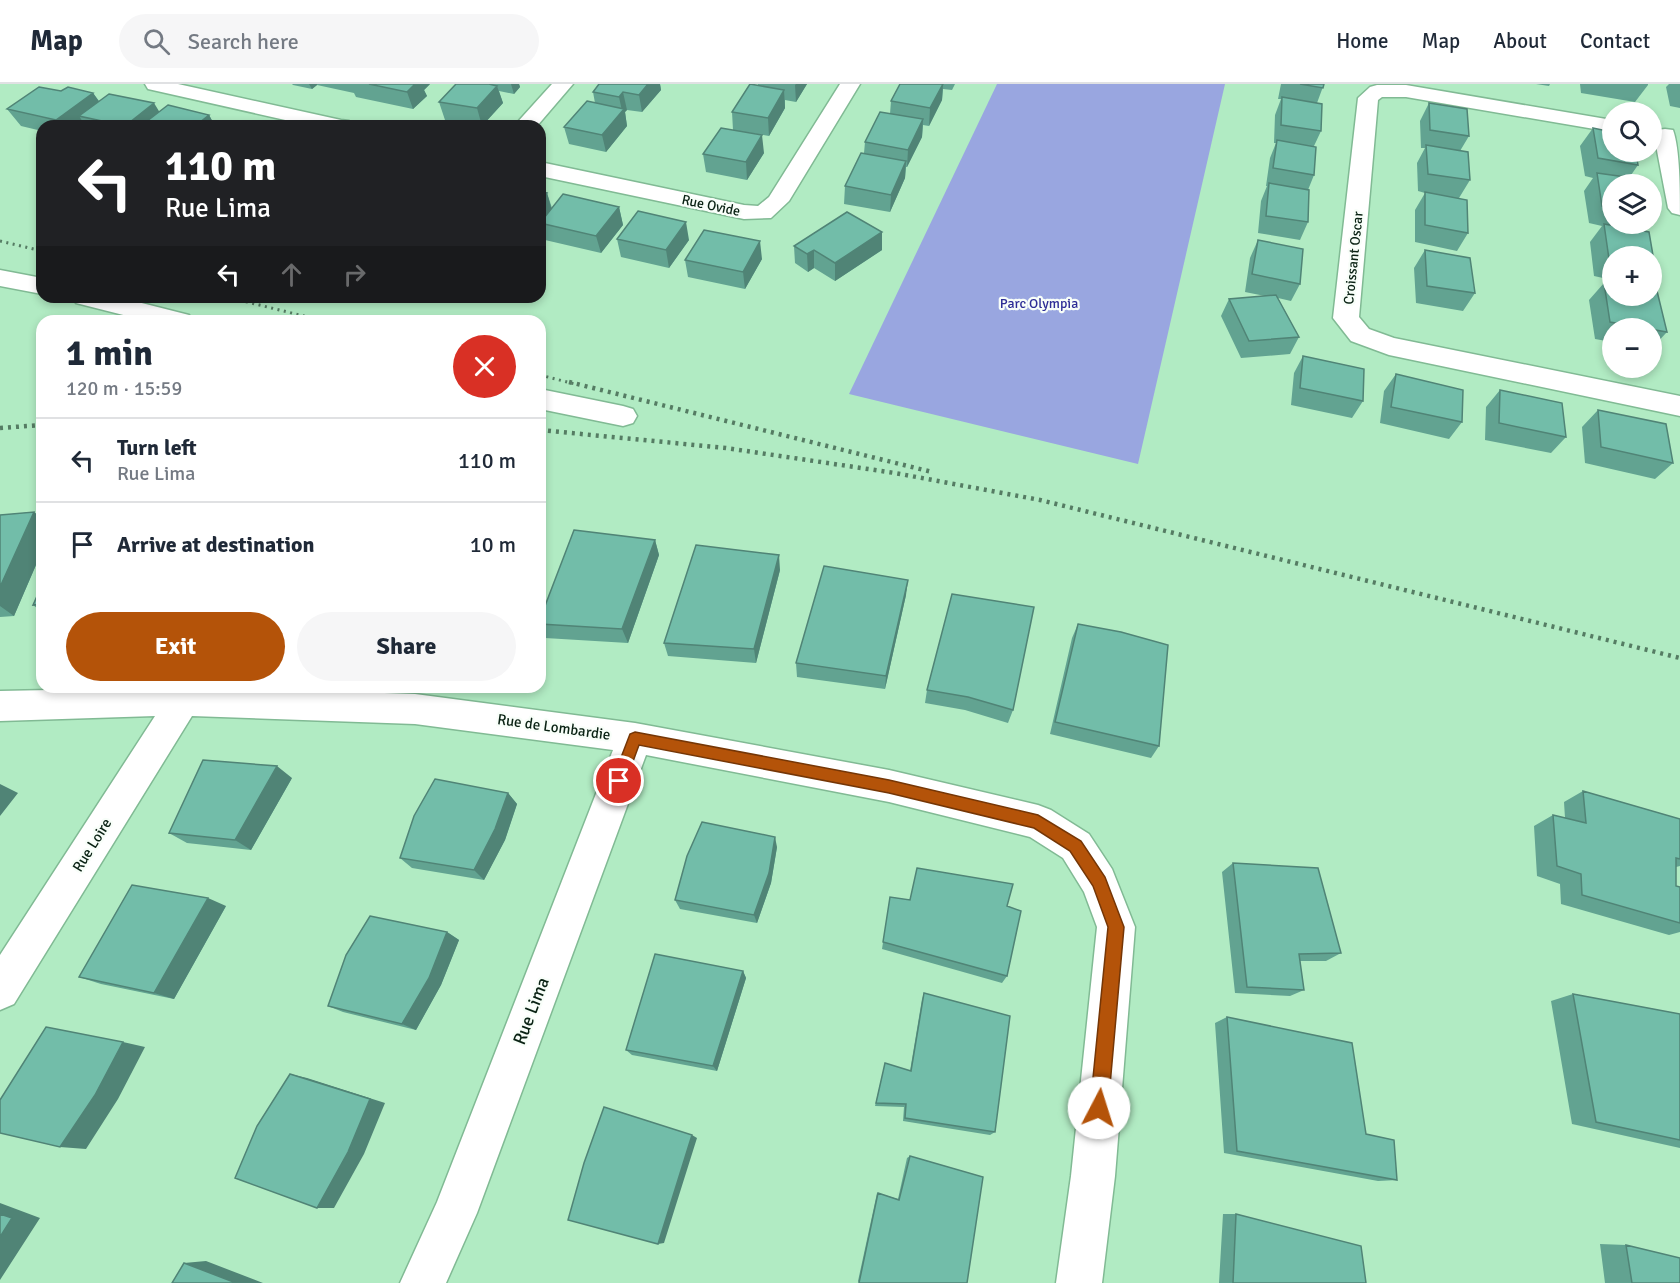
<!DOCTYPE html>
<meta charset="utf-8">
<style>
:root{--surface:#fff;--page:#f6f6f7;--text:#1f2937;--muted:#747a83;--line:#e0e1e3;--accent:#b45309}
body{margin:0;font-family:Signika,sans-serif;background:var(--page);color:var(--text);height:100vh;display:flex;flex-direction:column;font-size:22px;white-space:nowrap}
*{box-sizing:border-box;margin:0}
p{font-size:20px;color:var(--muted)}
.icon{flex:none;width:33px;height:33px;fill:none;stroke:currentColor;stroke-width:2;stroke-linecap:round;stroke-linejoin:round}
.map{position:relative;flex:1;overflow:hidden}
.panel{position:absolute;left:36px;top:231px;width:510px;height:378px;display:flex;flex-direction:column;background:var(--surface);border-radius:18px;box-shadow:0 3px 9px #0003}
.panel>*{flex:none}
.top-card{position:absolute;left:36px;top:36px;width:510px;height:183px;border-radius:18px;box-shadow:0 3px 9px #0003;background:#202124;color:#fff;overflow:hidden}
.buttons{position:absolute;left:1602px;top:18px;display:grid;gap:12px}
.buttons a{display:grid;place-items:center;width:60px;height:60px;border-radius:50%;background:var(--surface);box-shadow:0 3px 9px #0003;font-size:30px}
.pin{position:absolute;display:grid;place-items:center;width:51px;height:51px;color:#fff;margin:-26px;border:3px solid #fff;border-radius:50%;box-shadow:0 2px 6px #0007}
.me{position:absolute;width:66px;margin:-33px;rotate:5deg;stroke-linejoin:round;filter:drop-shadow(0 0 4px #0008)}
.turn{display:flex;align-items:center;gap:21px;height:126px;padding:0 30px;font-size:27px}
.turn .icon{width:78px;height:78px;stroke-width:2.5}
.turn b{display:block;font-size:42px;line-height:51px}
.lanes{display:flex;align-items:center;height:57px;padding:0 30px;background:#0003;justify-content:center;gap:30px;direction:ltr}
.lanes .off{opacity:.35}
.round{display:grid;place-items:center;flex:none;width:63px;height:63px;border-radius:32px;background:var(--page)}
.head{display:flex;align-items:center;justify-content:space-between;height:102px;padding:0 30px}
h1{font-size:36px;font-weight:700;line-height:45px}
.action{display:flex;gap:12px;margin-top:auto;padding:12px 30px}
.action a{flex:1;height:69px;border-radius:36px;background:var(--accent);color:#fff;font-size:24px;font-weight:700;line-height:69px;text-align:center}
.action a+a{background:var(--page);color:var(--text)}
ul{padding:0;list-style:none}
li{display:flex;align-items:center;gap:18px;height:84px;padding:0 30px;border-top:2px solid var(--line)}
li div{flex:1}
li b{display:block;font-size:22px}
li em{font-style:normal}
header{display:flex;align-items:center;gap:36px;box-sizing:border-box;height:84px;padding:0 30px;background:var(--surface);border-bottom:2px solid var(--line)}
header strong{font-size:28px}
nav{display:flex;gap:33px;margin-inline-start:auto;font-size:21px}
.search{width:420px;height:54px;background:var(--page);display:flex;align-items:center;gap:15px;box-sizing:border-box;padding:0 21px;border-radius:33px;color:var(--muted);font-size:22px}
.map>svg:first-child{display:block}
.green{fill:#99a6e0}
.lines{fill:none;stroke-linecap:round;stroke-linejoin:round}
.minor-casing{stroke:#81ba94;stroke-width:3}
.minor{fill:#fff;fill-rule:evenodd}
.rail-far1{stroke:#557c63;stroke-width:3;stroke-dasharray:2 4.5;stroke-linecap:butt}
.rail{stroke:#557c63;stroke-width:4.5;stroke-dasharray:3 5;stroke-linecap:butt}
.wall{fill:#62a391}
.shaded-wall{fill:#508476}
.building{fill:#72bda9;stroke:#508476;stroke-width:1.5}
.route{fill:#b45309;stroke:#753606;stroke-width:1.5}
.labels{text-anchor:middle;stroke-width:4.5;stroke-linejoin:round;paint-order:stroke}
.far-street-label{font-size:14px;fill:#0a2214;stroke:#f8fef9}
.far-park-label{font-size:14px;fill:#2d2d96;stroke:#f8fef9}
.street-label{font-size:15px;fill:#0a2214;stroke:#f8fef9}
.near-street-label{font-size:18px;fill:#0a2214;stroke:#f8fef9}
</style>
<header>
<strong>Map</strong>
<div class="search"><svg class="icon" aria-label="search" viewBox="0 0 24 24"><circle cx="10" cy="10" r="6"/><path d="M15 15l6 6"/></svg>Search here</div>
<nav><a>Home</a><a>Map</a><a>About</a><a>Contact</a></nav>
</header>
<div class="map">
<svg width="1680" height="1199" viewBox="0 0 1680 1199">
<rect width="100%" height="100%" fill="#b1ebc3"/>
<!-- green -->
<path class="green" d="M 997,0 L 1225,0 L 1138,380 L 849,310 Z"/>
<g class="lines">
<!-- minor casing -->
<g class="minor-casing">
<path id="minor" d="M 145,0 L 178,0 L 341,36 L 349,37 L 352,42 L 312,42 L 148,5 Z
M 552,0 L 573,0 L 537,42 L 514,42 Z
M 840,0 L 860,0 L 789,117 L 771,134 L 744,135 L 540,92 L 540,78 L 744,121 L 758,122 L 769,113 Z
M 1377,1 L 1406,1 L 1612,36 L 1612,48 L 1406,13 L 1382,13 L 1378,16 L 1359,233 L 1369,245 L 1394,254 L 1680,312 L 1680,332 L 1389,271 L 1351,257 L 1333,234 L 1358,14 L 1370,3 Z
M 1665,45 L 1673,46 C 1680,65 1680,108 1680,131 L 1672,129 L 1668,124 L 1654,51 L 1657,46 Z
M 0,186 L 42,194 L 42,210 L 0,202 Z
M 73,213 L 118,213 L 189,231 L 193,237 L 147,237 L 76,219 Z
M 540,305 L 623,322 L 633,325 L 637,332 L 633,339 L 623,342 L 540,325 Z
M 201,603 L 415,610 L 635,639 L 889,686 L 1038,721 L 1051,726 L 1089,750 L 1112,785 L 1135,843 L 1115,1092 L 1102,1199 L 1056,1199 L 1071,1092 L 1097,843 L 1084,808 L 1063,774 L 1030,753 L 889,718 L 646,671 L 477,1129 L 446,1199 L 400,1199 L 437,1118 L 613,666 L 415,640 L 192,632 L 14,920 L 0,926 L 0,871 L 155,632 L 0,637 L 0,607 Z"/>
</g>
<!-- minor -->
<use href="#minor" class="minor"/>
<!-- rail-far1 -->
<path class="rail-far1" d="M 0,157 L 42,167
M 227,213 L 324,237
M 540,291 L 575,300"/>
<!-- rail -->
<path class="rail" d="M 569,298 L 932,388
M 0,344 L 42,341
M 540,346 L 726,364 L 895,389 L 1040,416 L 1680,574"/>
</g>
<!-- wall -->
<path class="wall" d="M 292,0 L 430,0 L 424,6 L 427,12 L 413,25 L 356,13 L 354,9 L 317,1 L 312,5 L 293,1 Z
M 456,0 L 519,0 L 520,3 L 514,10 L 499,7 L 503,19 L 482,42 L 445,36 L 439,18 Z
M 599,0 L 660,0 L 661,6 L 642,28 L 627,26 L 625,28 L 627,42 L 606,68 L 569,60 L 564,43 L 595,19 L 593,8 Z
M 758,0 L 807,0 L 796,18 L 785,16 L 785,24 L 769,52 L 733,46 L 732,28 L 758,2 Z
M 900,0 L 955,0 L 952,6 L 943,5 L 942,16 L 929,42 L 923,41 L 922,53 L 907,83 L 906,83 L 905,94 L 890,128 L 844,120 L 845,102 L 864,69 L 865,58 L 890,30 L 891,17 Z
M 1281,0 L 1324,0 L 1317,19 L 1321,47 L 1314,62 L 1314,91 L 1308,106 L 1308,138 L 1300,156 L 1258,149 L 1261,117 L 1267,102 L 1266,102 L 1270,74 L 1276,59 L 1274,59 L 1275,31 L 1281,15 L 1278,15 Z
M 1536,0 L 1550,0 L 1549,2 Z
M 1580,0 L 1648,0 L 1648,1 L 1635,18 L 1581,9 Z
M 1669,0 L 1680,0 L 1680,24 L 1670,22 L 1666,3 Z
M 61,7 L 93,9 L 99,17 L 159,28 L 209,31 L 215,42 L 86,42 L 85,41 L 84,42 L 42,42 L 42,47 L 21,42 L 7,25 Z
M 1429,19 L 1469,52 L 1460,67 L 1470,96 L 1459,114 L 1468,149 L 1457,167 L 1415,158 L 1415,126 L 1425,109 L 1418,107 L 1417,79 L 1425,64 L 1421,64 L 1420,37 Z
M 1593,44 L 1612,48 L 1612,68 L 1636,68 L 1638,81 L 1629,94 L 1640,95 L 1641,100 L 1612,100 L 1612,140 L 1641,140 L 1636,146 L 1649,148 L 1655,183 L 1652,187 L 1652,172 L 1612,172 L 1612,196 L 1594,192 L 1590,158 L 1602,142 L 1589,139 L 1584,107 L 1593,94 L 1585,92 L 1580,62 Z
M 764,69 L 747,96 L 706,88 L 703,70 Z
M 540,107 L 547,109 L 552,124 L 619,123 L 623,141 L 601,169 L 545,156 L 540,142 Z
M 882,148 L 882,166 L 835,197 L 814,184 L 808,188 L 795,179 L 794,162 Z
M 617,155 L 689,156 L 669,184 L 621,173 Z
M 1258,156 L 1300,200 L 1291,217 L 1278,214 L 1299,253 L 1290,270 L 1241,274 L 1221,232 L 1229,215 L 1265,212 L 1245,208 L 1250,174 Z
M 1425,166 L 1475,209 L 1463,227 L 1416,219 L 1414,184 Z
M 762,175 L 745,205 L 688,193 L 685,176 Z
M 1604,199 L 1667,248 L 1652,264 L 1652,244 L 1612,244 L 1612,258 L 1595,255 L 1589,216 Z
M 1303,272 L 1363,317 L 1352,334 L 1291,321 L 1294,289 Z
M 1396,290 L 1462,338 L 1449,355 L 1380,339 L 1384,307 Z
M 1500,306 L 1566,353 L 1551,369 L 1485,356 L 1486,323 Z
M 1598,326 L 1673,379 L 1655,395 L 1585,379 L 1582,343 Z
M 34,428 L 42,435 L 42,467 L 14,532 L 0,533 L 0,431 Z
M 655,456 L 659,471 L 628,559 L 545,554 L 540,544 L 540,535 Z
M 780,486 L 756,579 L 668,572 L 664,559 Z
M 42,501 L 42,528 L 33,521 Z
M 952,510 L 1013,626 L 1008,639 L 965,626 L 925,619 L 927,606 Z
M 906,511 L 885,605 L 797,593 L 796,579 Z
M 1078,540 L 1159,662 L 1151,674 L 1050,650 L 1072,554 Z
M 292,694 L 251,766 L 187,759 L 169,749 Z
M 1583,707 L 1680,735 L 1680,782 L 1676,783 L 1676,802 L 1680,803 L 1680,848 L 1669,851 L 1561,820 L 1560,800 L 1537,792 L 1534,742 L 1553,731 L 1565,734 L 1564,718 Z
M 508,709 L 517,720 L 505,756 L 484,796 L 412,784 L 400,774 Z
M 777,763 L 771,799 L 757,839 L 680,825 L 675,816 Z
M 1233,779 L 1341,869 L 1326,877 L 1300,877 L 1304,906 L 1290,912 L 1235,909 L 1222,788 Z
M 890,813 L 910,816 L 1007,822 L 1007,892 L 1002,899 L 882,865 Z
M 226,822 L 174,915 L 101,900 L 79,893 Z
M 447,848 L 459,856 L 441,901 L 416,946 L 343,928 L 328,922 Z
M 743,887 L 746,894 L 717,987 L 632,971 L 626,966 Z
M 924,909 L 995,1048 L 990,1051 L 903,1037 L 904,1023 L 875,1022 L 885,979 L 910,987 L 922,915 Z
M 1573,910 L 1680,930 L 1680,1064 L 1572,1040 L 1551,917 Z
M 1227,933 L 1366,1050 L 1397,1096 L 1378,1097 L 1224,1069 L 1215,939 Z
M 910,1072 L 983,1093 L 859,1199 L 858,1197 L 877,1109 L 878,1109 L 898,1115 L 907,1074 Z
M 1223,1130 L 1236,1130 L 1366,1199 L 1219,1199 Z
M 1600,1160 L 1626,1161 L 1680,1199 L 1605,1199 Z"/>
<!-- shaded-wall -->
<path class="shaded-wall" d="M 309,0 L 317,0 L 317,1 L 312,5 Z
M 414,0 L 430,0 L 424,6 L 427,12 L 413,25 L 407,8 Z
M 511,0 L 519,0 L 520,3 L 514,10 Z
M 648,0 L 660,0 L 661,6 L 642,28 L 639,11 Z
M 796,0 L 807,0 L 796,18 L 795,1 Z
M 943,0 L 942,16 L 929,42 L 930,24 Z
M 497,2 L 503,19 L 482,42 L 477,24 Z
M 784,6 L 785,24 L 769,52 L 768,34 Z
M 623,8 L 627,26 L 625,28 L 627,42 L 606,68 L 602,51 L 622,27 L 619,13 Z
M 93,9 L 105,26 L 79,32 L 85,41 L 84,42 L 60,42 L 56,36 Z
M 154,19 L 165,37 L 142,41 L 143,42 L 125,42 Z
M 209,31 L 215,42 L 195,42 Z
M 923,35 L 922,53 L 907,83 L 908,66 Z
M 762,51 L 764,69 L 747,96 L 746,78 Z
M 906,77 L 905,94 L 890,128 L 891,111 Z
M 547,109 L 552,127 L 540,139 L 540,118 Z
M 619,123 L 623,141 L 601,169 L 596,152 Z
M 686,138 L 689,156 L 669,184 L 666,166 Z
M 882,148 L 882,166 L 835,197 L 835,179 Z
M 760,157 L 762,175 L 745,205 L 743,188 Z
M 814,166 L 814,184 L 808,188 L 807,170 Z
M 34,428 L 42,435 L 42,467 L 14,532 L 0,522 L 0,503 Z
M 655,456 L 659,471 L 628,559 L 622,545 Z
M 779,471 L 780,486 L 756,579 L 754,565 Z
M 908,496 L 906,511 L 885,605 L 886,592 Z
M 277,682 L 292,694 L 251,766 L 235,756 Z
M 0,700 L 18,709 L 0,732 Z
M 508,709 L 517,720 L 505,756 L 484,796 L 474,786 Z
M 775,753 L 777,763 L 771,799 L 757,839 L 754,831 Z
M 208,814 L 226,822 L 174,915 L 154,909 Z
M 447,848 L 459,856 L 441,901 L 416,946 L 402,940 Z
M 743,887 L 746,894 L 717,987 L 713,982 Z
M 123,958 L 145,963 L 118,1015 L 86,1065 L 60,1063 Z
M 290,990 L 307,994 L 385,1019 L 364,1070 L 334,1124 L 317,1124 Z
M 692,1051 L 697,1054 L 664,1159 L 658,1160 Z
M 0,1119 L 40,1134 L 0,1196 Z
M 206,1177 L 263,1199 L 236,1199 L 184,1179 Z"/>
<!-- building -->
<path class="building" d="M 369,0 L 415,0 L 407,8 Z
M 456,0 L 489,0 L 497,2 L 477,24 L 439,18 Z
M 599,0 L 648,0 L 639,11 L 623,8 L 619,13 L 593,8 Z
M 750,0 L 784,6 L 768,34 L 732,28 Z
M 900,0 L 943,0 L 930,24 L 891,17 Z
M 1300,0 L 1324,0 L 1323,4 Z
M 39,3 L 61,7 L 68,3 L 93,9 L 56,36 L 7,25 Z
M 109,10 L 154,19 L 125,42 L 79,32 Z
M 1282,13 L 1322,20 L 1321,47 L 1281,41 Z
M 587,17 L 624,25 L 602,51 L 564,43 Z
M 1429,19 L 1467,25 L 1469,52 L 1430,46 Z
M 168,21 L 209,31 L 195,42 L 148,42 L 142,41 Z
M 880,28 L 923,35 L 908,66 L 865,58 Z
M 222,38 L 240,42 L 217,42 Z
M 721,44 L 762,51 L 746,78 L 703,70 Z
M 1593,44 L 1612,48 L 1612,68 L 1636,68 L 1638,81 L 1598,74 Z
M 1277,56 L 1316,63 L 1314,91 L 1273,84 Z
M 1426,61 L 1468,68 L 1470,96 L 1428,90 Z
M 861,69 L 906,77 L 891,111 L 845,102 Z
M 1597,89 L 1640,95 L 1641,100 L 1612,100 L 1612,123 L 1602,122 Z
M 1269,99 L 1309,106 L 1308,138 L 1266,132 Z
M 540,107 L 547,109 L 540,118 Z
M 1425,108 L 1467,116 L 1468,149 L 1425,141 Z
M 563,110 L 619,123 L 596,152 L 540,139 Z
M 638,127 L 686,138 L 666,166 L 617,155 Z
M 847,128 L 882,148 L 835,179 L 814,166 L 807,170 L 794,162 Z
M 1604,140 L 1649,148 L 1655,183 L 1652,183 L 1652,172 L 1612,172 L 1612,176 L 1609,175 Z
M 704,146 L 760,157 L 743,188 L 685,176 Z
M 1258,156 L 1303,165 L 1300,200 L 1252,190 Z
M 1425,166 L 1470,174 L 1475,209 L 1427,202 Z
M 1604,199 L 1612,200 L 1612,212 L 1652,212 L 1652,206 L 1657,207 L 1667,248 L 1610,238 Z
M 1276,211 L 1299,253 L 1249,257 L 1229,215 Z
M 1303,272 L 1364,285 L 1363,317 L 1300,304 Z
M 1396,290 L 1463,306 L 1462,338 L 1391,323 Z
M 1500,306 L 1562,319 L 1566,353 L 1499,339 Z
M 1598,326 L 1666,340 L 1673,379 L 1601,363 Z
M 34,428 L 0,503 L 0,431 Z
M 574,446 L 655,456 L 622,545 L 540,540 L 540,535 Z
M 696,461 L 779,471 L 754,565 L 664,559 Z
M 824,482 L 908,496 L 886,592 L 796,579 Z
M 42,501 L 42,520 L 33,521 Z
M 952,510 L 1034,523 L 1013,626 L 968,613 L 927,606 Z
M 1078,540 L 1121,548 L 1168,561 L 1159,662 L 1055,638 Z
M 203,676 L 277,682 L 235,756 L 169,749 Z
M 435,695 L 508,709 L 495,745 L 474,786 L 400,774 L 414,732 Z
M 1583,707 L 1680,735 L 1680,775 L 1676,774 L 1676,802 L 1680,803 L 1680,839 L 1582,811 L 1581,790 L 1557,782 L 1553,731 L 1586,739 Z
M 702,738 L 775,753 L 769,789 L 754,831 L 675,816 L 687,772 Z
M 1233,779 L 1318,784 L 1341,869 L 1299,870 L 1304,906 L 1247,903 Z
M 917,784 L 1013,800 L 1007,822 L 1021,827 L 1007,892 L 883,858 L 890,813 L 910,816 Z
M 132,801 L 208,814 L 154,909 L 79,893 Z
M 370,832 L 447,848 L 429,894 L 402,940 L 328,922 L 346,871 Z
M 655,870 L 743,887 L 713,982 L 626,966 Z
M 924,909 L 1010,932 L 995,1048 L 905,1034 L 906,1020 L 876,1019 L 885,979 L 911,987 Z
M 1573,910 L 1680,930 L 1680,1056 L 1596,1038 Z
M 1227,933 L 1352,959 L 1366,1050 L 1394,1056 L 1397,1096 L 1237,1067 Z
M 46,943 L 123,958 L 95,1011 L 60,1063 L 0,1049 L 0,1016 Z
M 290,990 L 370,1015 L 348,1068 L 317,1124 L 235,1094 L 257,1042 Z
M 604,1023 L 692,1051 L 658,1160 L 568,1136 L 584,1079 Z
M 910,1072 L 983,1093 L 967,1199 L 859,1199 L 878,1109 L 899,1116 Z
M 0,1130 L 12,1134 L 0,1153 Z
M 1236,1130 L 1361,1162 L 1366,1199 L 1233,1199 Z
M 1626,1161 L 1680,1174 L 1680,1199 L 1632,1199 Z
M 184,1179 L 236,1199 L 172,1199 Z"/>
<!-- route -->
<path class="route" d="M 635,648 L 889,696 L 1038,731 L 1081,757 L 1105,793 L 1124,843 L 1108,1024 L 1105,1030 L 1099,1033 L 1093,1030 L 1090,1024 L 1108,843 L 1093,802 L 1070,767 L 1034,744 L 889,709 L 639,661 L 624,702 L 619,704 L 614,702 L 612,697 L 630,650 Z"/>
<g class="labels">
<!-- far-street labels -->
<g class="far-street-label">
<text transform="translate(711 121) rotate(12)" y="5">Rue Ovide</text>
<text transform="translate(1353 174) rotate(-84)" y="5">Croissant Oscar</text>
</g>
<!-- far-park labels -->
<g class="far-park-label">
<text x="1039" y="224">Parc Olympia</text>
</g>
<!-- street labels -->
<g class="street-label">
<text transform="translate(554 643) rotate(8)" y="5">Rue de Lombardie</text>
<text transform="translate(92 761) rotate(-58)" y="5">Rue Loire</text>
</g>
<!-- near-street labels -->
<g class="near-street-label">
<text transform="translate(531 927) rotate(-69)" y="6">Rue Lima</text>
</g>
</g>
</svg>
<div class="buttons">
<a><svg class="icon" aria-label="search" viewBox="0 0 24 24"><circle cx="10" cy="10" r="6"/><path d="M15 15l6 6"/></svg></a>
<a><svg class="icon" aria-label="layers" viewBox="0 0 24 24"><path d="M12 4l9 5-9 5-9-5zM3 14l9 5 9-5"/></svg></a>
<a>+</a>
<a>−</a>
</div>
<div class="pin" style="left:619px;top:697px;background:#d93025"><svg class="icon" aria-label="arrive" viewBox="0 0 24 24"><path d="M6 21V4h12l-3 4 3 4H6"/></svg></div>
<svg class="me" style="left:1099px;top:1024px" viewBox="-20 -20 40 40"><circle r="19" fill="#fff"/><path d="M0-13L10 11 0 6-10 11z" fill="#b45309"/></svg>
<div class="top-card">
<div class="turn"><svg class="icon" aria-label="left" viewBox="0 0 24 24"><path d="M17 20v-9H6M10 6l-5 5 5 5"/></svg><div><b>110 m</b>Rue Lima</div></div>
<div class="lanes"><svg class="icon" aria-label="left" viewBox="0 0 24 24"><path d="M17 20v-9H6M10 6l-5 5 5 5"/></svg><svg class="icon off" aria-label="ahead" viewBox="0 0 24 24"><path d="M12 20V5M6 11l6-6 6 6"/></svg><svg class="icon off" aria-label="right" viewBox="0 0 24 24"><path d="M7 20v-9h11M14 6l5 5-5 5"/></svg></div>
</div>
<section class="panel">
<div class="head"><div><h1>1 min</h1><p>120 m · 15:59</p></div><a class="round" style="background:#d93025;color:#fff"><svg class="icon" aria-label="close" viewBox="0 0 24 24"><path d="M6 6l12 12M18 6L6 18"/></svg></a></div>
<ul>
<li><svg class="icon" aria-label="left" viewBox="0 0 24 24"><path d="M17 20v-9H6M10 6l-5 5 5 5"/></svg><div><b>Turn left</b><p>Rue Lima</p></div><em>110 m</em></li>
<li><svg class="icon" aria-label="arrive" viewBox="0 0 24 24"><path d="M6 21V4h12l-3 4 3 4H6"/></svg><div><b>Arrive at destination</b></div><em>10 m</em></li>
</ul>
<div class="action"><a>Exit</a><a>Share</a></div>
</section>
</div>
